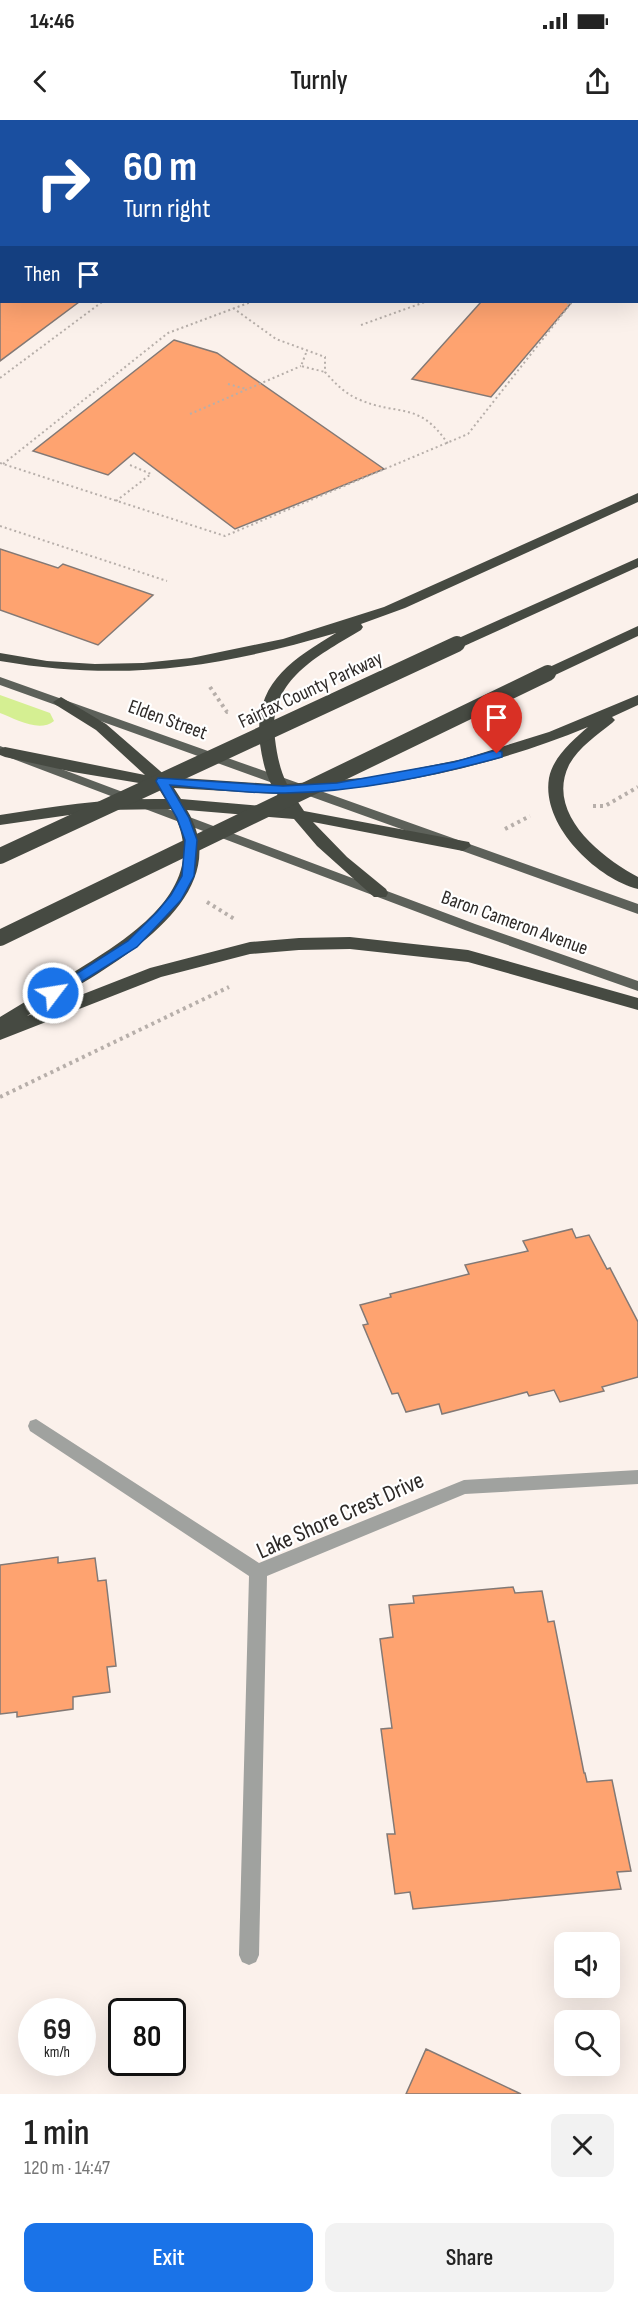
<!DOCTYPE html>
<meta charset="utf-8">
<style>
:root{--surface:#fff;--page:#f2f2f2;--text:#222;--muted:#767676;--accent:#1a73e8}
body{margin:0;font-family:"Sofia Sans Condensed",sans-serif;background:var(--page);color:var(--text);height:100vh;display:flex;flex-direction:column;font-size:22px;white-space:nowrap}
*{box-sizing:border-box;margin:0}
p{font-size:20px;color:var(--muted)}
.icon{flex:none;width:33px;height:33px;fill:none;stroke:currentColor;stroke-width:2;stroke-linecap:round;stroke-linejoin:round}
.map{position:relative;height:1974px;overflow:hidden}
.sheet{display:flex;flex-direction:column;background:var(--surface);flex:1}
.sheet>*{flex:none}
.banner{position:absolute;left:0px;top:0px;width:639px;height:183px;box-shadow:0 6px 24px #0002;background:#1a4fa0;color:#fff;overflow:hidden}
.buttons{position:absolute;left:554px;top:1812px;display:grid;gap:12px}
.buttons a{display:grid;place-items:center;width:66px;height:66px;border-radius:12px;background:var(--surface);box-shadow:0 6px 24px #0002;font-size:30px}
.speed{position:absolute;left:18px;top:1878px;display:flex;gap:12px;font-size:30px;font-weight:700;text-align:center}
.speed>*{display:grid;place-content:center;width:78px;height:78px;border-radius:50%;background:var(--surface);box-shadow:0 6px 24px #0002;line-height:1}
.speed small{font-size:15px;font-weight:400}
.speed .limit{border:3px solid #111;border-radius:9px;background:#fff;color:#111}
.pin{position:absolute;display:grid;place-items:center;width:51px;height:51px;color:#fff;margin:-62px -26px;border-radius:50% 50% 50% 0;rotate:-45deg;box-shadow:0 0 6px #0007}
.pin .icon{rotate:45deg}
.me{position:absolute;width:66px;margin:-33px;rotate:59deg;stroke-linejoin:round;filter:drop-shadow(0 0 4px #0008)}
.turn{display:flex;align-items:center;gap:21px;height:126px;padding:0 24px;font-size:27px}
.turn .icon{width:78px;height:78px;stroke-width:2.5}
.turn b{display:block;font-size:42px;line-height:51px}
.then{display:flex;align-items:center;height:57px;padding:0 24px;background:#0003;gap:12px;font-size:22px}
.round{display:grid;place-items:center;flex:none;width:63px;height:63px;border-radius:12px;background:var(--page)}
.head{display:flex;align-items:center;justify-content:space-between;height:102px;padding:0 24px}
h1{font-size:36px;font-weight:600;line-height:45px}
.cta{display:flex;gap:12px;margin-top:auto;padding:12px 24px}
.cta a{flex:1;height:69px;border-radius:12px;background:var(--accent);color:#fff;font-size:24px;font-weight:600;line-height:69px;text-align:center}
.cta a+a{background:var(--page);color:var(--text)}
.status{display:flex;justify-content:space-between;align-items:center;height:42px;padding:0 30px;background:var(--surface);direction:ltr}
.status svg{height:16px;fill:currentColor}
header{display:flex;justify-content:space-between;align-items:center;height:78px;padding:0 24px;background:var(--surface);font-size:27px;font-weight:600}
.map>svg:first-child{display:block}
.green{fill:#d5ef92}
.building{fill:#fea370;stroke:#837975;stroke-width:1.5}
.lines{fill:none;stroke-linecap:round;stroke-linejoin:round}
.path-far1{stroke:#b7afaa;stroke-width:2;stroke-dasharray:2 3;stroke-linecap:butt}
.path{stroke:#b7afaa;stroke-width:4;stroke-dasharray:3 4;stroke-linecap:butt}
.minor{fill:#a0a29f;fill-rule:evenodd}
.major{fill:#5d615a;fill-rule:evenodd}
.highway{fill:#464a42;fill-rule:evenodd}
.highway-bridge{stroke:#464a42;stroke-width:16}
.route{fill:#1a73e8;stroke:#114b97;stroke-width:1.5}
.labels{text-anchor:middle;stroke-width:4.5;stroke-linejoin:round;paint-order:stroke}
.street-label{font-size:20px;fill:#2e2a28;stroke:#fff}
.near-street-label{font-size:24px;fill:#2e2a28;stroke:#fff}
</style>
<div class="status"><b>14:46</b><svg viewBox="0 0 49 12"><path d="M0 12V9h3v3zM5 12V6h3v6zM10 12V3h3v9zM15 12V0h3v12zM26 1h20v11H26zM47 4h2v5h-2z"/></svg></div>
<header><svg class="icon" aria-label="back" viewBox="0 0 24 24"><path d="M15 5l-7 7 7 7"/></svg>Turnly<svg class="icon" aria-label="share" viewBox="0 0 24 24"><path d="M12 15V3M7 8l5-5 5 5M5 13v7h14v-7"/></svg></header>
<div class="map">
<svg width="638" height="1974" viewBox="0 0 638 1974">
<rect width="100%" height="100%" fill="#fbf1eb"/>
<!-- green -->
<path class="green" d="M 0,575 L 50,593 L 54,601 C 39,613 16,599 0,593 Z"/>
<!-- building -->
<path class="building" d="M 0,182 L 79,182 L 0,241 Z
M 481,182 L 572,182 L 491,277 L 412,259 Z
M 174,220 L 217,233 L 384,349 L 235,409 L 134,333 L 108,355 L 33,331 Z
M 0,429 L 58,448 L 63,444 L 153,475 L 98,525 L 0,490 Z
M 572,1109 L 576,1118 L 589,1115 L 607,1149 L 610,1148 L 638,1202 L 638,1257 L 602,1267 L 604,1271 L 560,1282 L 554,1270 L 529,1276 L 527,1272 L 442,1294 L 439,1284 L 406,1292 L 398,1273 L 392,1274 L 363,1205 L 368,1204 L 360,1185 L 391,1177 L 390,1174 L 469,1154 L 465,1145 L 528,1131 L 523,1121 Z
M 58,1437 L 58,1443 L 95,1438 L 98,1461 L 106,1460 L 116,1546 L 107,1547 L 110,1572 L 73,1577 L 73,1589 L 17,1597 L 17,1592 L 0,1594 L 0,1445 Z
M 513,1467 L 515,1473 L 542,1471 L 548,1502 L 554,1501 L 584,1653 L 585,1653 L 587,1662 L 612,1660 L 631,1751 L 617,1752 L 621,1769 L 413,1789 L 410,1772 L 395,1774 L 387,1714 L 395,1714 L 381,1609 L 392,1608 L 380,1519 L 393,1517 L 389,1485 L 414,1483 L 413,1476 Z
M 426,1929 L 521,1974 L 406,1974 Z"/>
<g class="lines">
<!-- path-far1 -->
<path class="path-far1" d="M 87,2 L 89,0
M 459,2 L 463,0
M 562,182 L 570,184
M 233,188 L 276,219 L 325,237 L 325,252 C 335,263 344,273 358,279 C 398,297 419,280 448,324
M 361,205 L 425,182
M 306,233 L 301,246 L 325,252
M 0,258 L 102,182
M 228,264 L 246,269
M 190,294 L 301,246
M 0,343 L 225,416 L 468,314 L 572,182
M 3,344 L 168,213 L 251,182
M 116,381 L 151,354 L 130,345
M 0,406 L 167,461"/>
<!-- path -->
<path class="path" d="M 210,567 L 227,592 L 231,592
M 593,686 L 605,686 L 638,667
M 505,709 L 530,696
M 207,782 L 236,800
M 0,977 L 229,867"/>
<!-- minor -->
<path class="minor" d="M 0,94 L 2,94 L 2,100 L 0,100 Z
M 36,1299 L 259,1443 L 464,1360 L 638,1350 L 638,1364 L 465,1374 L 267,1456 L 259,1835 L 256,1842 L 249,1845 L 242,1842 L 239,1835 L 249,1456 L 30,1311 L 28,1306 L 30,1301 Z"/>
<!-- major -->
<path class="major" d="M 0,557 L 638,784 L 638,794 L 0,565 Z
M 0,626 L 475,804 L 638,861 L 638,871 L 465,810 L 0,634 Z"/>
<!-- highway -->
<path class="highway" d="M 638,373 L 638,382 L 405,488 L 361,504 L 363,507 L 361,510 C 318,536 267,560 275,619 C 277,635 280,650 287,664 L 375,657 L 463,639 L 549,612 L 638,575 L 638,585 L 612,597 L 615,600 L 612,603 C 597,615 578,628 569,645 C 545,694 602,738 638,757 L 638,769 C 596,758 541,705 549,658 C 553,637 573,620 588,607 C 493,646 395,668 292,673 L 304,691 L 469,722 L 471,726 L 463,731 L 313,702 L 347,737 L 386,769 L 388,773 L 386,777 L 374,777 L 317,726 L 294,699 L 187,690 C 244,785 90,857 27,896 L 150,848 L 250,822 L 299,818 L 350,817 L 468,830 L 638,878 L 638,890 L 468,842 L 350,829 L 299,830 L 250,834 L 161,857 L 0,920 L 0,897 C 25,882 49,867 74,852 C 129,818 216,766 171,689 L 104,690 L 0,705 L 0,695 C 55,686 109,678 165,679 L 157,666 L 73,652 L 5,637 L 0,635 L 0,629 L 5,627 L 145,655 L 96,610 L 56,585 L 53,582 L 61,577 L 106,604 L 167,657 L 271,664 C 265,652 262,638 260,624 C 253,564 290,541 336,513 C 217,548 123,562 0,541 L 0,533 L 47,541 L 95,544 L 143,543 L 191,538 L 283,519 L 384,487 ZM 174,668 L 277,674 L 285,688 L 181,679 Z
M 638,438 L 638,447 L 462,527 L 452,527 L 450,524 L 452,521 Z
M 638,506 L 638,516 L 553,556 L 548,557 L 541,553 L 543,550 Z"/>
<!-- highway-bridge -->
<path class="highway-bridge" d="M 0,736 L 457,524
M 0,818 L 548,553"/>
</g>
<!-- route -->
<path class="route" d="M 497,630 L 502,632 L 502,637 C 432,656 358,672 285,673 C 247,674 208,668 170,665 L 189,698 L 197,720 L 194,756 L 181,780 L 137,827 L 57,877 L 53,878 L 46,873 L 128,821 L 157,792 L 171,775 L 182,756 L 185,720 L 177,698 L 156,661 L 158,658 L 283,666 L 337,663 L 454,642 Z"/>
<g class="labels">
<!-- street labels -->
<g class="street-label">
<text transform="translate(310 569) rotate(-25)" y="7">Fairfax County Parkway</text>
<text transform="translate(168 599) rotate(20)" y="7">Elden Street</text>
<text transform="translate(515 802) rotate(20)" y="7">Baron Cameron Avenue</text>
</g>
<!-- near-street labels -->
<g class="near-street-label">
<text transform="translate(340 1395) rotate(-24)" y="8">Lake Shore Crest Drive</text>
</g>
</g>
</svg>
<div class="buttons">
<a><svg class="icon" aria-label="sound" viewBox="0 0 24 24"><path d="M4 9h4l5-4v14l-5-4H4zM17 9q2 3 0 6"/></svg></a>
<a><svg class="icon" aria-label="search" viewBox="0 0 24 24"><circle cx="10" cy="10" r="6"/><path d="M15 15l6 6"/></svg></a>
</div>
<div class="speed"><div>69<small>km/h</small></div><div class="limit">80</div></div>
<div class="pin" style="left:497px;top:634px;background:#d93025"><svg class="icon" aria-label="arrive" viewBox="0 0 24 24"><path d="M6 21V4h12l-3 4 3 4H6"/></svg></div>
<svg class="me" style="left:53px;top:873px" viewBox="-20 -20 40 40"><circle r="17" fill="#1a73e8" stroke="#fff" stroke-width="3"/><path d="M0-11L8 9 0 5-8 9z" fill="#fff"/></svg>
<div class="banner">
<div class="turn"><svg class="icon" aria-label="right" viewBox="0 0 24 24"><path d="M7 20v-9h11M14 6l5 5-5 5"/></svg><div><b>60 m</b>Turn right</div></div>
<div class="then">Then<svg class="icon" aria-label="arrive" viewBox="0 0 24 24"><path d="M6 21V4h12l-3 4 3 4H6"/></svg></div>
</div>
</div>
<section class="sheet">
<div class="head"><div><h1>1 min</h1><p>120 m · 14:47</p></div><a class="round"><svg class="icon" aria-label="close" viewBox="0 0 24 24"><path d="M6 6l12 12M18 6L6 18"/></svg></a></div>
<div class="cta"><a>Exit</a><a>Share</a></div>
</section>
